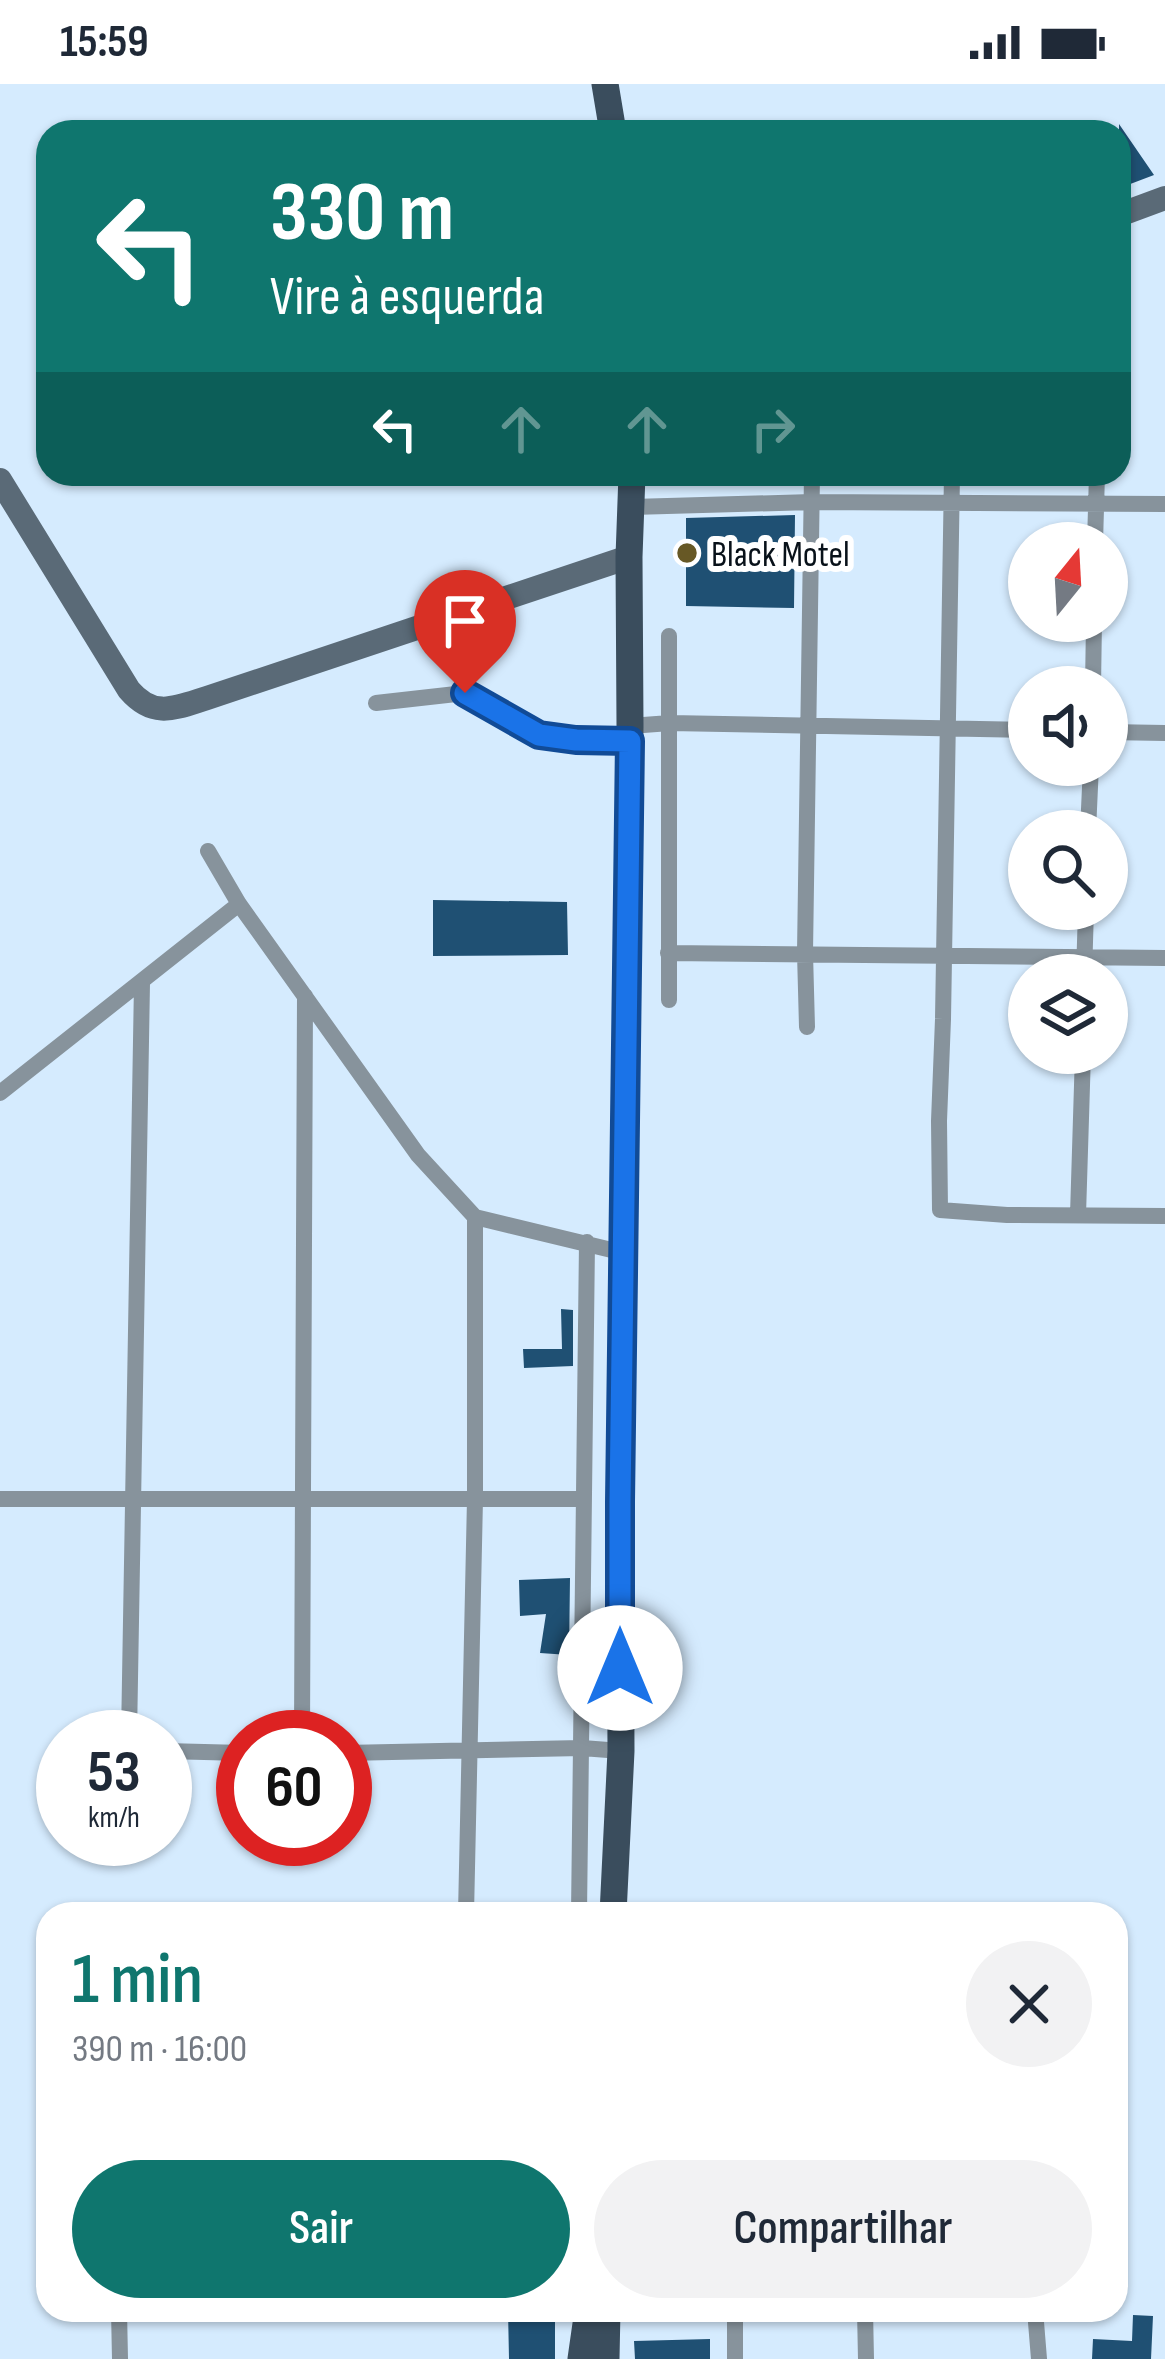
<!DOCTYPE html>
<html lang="pt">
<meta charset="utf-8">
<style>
:root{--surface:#fff;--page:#f2f2f3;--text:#1f2937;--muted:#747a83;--accent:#0f766e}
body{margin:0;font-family:"Sofia Sans Condensed",sans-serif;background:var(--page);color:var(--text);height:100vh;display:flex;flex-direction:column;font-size:45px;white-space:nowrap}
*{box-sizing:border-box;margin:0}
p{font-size:39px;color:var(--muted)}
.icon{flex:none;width:66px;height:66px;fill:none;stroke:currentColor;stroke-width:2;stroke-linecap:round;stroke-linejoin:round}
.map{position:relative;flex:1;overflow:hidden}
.details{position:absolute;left:36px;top:1818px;width:1092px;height:420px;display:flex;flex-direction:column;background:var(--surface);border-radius:36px;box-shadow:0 3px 9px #0004}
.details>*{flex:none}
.banner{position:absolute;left:36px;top:36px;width:1095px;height:366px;border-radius:36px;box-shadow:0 3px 9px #0004;background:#0f766e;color:#fff;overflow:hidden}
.needle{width:78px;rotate:18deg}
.buttons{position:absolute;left:1008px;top:438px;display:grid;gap:24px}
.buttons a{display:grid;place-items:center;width:120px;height:120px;border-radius:50%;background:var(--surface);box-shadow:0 3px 9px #0004;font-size:60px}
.speed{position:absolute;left:36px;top:1626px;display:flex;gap:24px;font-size:60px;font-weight:700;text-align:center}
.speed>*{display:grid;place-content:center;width:156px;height:156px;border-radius:50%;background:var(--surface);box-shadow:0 3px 9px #0004;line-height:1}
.speed small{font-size:30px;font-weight:400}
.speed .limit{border:18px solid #d22;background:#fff;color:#111}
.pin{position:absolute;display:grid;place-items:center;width:102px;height:102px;color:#fff;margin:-123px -51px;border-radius:50% 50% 50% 0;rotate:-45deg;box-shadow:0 0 12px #0007}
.pin .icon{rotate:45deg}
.me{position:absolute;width:132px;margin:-66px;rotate:0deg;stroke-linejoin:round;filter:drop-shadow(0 0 9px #0008)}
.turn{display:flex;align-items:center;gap:42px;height:252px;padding:0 36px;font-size:54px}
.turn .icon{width:156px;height:156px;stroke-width:2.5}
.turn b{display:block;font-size:84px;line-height:102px}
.lanes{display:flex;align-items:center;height:114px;padding:0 36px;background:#0003;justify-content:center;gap:60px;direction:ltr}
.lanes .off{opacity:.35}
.round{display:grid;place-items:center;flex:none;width:126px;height:126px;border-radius:63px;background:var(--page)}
.overview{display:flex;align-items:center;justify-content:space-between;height:204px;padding:0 36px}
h1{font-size:72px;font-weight:600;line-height:90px;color:var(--accent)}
.action{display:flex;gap:24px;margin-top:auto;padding:24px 36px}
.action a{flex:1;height:138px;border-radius:72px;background:var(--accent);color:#fff;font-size:48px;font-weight:600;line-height:138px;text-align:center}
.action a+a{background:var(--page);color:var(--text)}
.status{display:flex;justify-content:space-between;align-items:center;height:84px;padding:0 60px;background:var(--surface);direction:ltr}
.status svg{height:33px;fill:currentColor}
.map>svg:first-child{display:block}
.building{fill:#1f5073}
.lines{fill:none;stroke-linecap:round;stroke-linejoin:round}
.street{stroke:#87939c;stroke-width:16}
.secondary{stroke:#5a6a77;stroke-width:24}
.primary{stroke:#3a4d5d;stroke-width:27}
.route-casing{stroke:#114b97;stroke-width:30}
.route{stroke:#1a73e8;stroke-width:21}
.poi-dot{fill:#675825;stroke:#fff;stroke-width:4.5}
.labels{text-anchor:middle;stroke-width:12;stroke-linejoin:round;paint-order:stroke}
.poi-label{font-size:36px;fill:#081119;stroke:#fff;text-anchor:start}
</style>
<div class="status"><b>15:59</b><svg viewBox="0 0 49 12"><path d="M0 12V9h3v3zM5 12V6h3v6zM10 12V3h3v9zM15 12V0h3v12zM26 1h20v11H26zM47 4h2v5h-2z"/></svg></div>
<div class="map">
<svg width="1165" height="2275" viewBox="0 0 1165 2275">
<rect width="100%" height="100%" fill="#d5ebfe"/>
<!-- building -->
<path class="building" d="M 1119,40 L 1154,91 L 1125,102 L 1119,91 Z
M 795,431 L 794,524 L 686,522 L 686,434 Z
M 433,816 L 567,818 L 568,871 L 433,872 Z
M 561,1225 L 573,1226 L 573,1282 L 524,1284 L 523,1265 L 562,1265 Z
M 570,1494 L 569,1571 L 540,1569 L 546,1530 L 520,1532 L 519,1496 Z
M 508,2226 L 555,2226 L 555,2275 L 509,2275 Z
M 1133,2231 L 1153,2232 L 1151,2275 L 1092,2275 L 1093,2255 L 1132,2257 Z
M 710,2255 L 710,2275 L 635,2275 L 634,2257 Z"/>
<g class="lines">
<!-- street -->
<path class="street" d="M 952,390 L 943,935 L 939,1037 L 940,1126 L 1007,1131 L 1165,1132
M 632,423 L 812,418 L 1165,420
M 1095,459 L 1097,390
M 669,552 L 669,916
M 1093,603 L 1094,537
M 376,619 L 465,609 L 539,651 L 576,656 L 630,657
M 630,642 L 670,639 L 1029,646
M 1107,648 L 1165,649
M 1088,747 L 1091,681
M 208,767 L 239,820 L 418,1071 L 475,1133 L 624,1169
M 668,869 L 1165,874
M 1084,891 L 1086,825
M 807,943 L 805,869 L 812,390
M 0,1009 L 239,820
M 1078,1131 L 1083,969
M 0,1415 L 584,1415
M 129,1653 L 142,899
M 302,1653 L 305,912
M 165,1667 L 243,1669
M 345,1669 L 582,1664 L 621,1667
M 299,1757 L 299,1755
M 466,1830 L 475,1415 L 475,1133
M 579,1830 L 587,1158
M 119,2226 L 120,2275
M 865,2226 L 866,2275
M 1035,2226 L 1039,2275
M 735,2275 L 735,2226"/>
<!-- secondary -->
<path class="secondary" d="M 1119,131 L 1165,114
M 0,396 L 129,606 C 154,635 175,624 207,614 L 629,473"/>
<!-- primary -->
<path class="primary" d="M 605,0 L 613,48
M 613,1830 L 621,1667 L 620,1418 L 630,642 L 629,473 L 632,390
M 581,2275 L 588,2226
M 606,2275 L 607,2226"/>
</g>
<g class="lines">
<!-- route casing -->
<g class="route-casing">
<path id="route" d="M 465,609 L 539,651 L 576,656 L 630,657 L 620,1418 L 620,1584"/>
</g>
<!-- route -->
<use href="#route" class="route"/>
</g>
<!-- markers -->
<circle class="poi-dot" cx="687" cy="469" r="12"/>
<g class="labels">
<!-- poi labels -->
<g class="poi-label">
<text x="711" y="482">Black Motel</text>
</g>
</g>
</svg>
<div class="buttons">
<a><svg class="needle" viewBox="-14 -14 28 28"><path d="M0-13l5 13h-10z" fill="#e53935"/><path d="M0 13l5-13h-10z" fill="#747a83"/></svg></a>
<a><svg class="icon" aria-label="sound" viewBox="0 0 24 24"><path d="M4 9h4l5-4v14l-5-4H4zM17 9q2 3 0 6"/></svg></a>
<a><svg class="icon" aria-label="search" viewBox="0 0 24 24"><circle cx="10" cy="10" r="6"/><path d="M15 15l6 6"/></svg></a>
<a><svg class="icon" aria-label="layers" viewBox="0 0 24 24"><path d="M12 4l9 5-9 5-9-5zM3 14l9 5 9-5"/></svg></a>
</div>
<div class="speed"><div>53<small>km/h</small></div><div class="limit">60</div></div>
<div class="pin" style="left:465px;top:609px;background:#d93025"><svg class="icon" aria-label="arrive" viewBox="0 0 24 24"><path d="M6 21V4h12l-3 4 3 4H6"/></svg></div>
<svg class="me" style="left:620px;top:1584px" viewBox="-20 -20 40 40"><circle r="19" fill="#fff"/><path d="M0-13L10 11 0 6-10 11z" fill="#1a73e8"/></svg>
<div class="banner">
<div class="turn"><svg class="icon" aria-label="left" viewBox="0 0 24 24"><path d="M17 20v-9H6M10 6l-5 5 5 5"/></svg><div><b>330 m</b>Vire à esquerda</div></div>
<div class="lanes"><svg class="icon" aria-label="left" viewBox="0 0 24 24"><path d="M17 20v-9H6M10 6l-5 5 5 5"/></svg><svg class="icon off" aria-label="ahead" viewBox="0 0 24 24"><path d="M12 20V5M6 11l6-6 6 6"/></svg><svg class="icon off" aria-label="ahead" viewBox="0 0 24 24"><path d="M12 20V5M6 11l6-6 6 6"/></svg><svg class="icon off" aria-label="right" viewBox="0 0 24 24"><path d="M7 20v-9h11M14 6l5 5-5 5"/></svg></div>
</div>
<section class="details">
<div class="overview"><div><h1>1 min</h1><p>390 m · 16:00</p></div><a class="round"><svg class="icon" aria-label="close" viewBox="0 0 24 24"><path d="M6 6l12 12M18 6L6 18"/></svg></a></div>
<div class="action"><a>Sair</a><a>Compartilhar</a></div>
</section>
</div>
